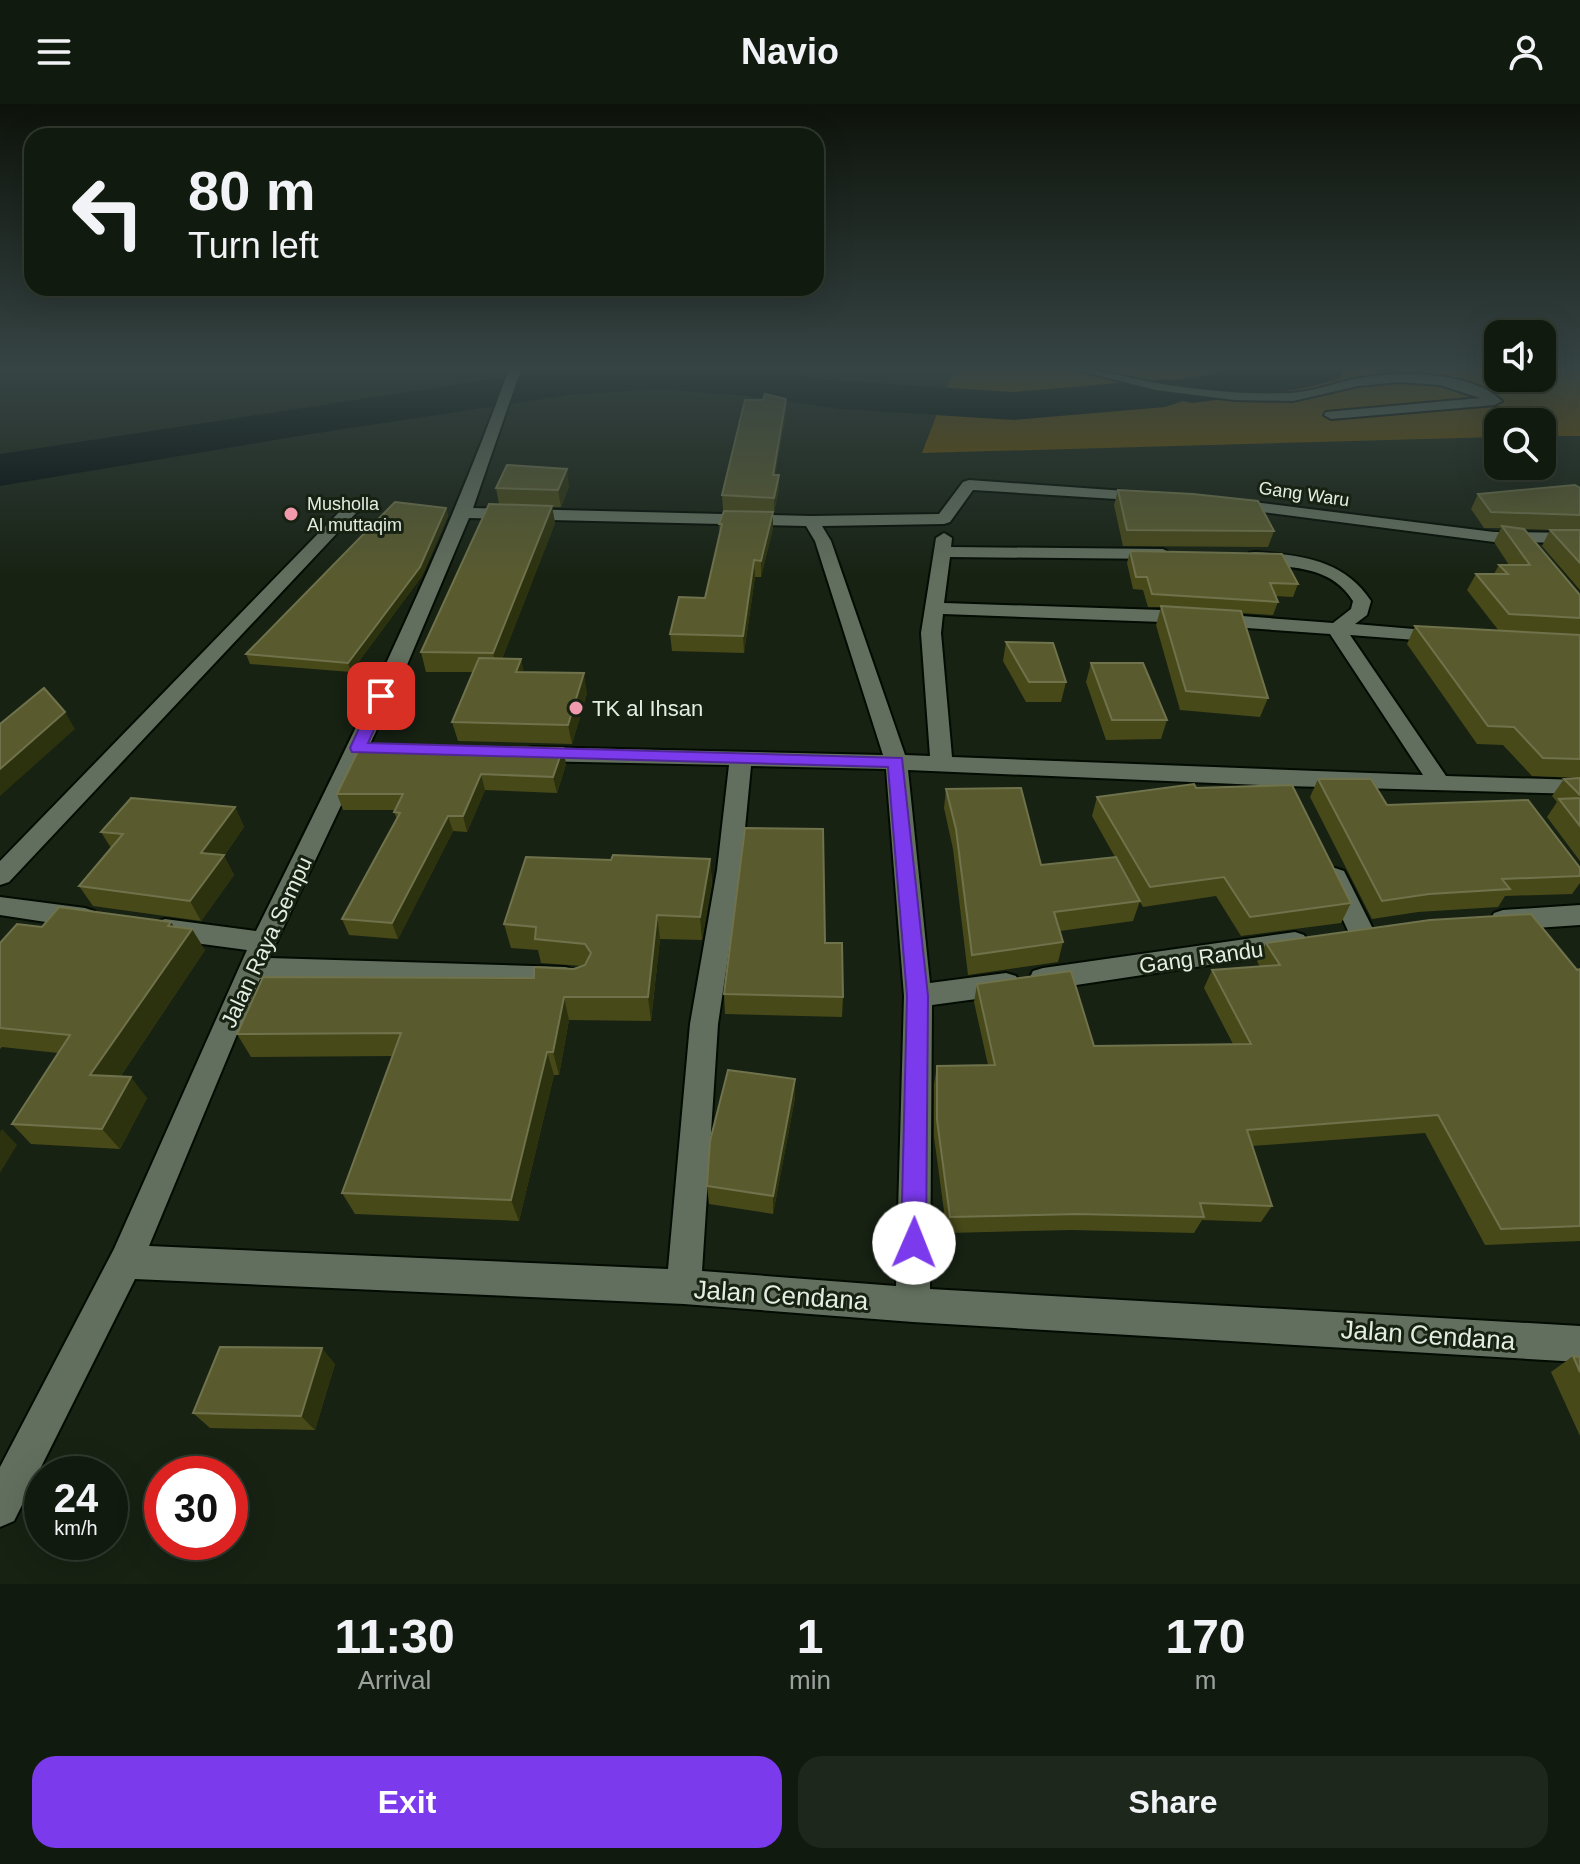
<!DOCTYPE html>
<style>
:root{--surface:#111a0e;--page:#1e271c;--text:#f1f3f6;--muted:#9ca19e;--line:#30382e;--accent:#7c3aed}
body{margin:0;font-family:Arial,sans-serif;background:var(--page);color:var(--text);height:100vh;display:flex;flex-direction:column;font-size:30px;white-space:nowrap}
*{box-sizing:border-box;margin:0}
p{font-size:26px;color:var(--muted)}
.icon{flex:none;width:44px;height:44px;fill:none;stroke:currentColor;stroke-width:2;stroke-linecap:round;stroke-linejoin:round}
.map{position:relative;height:1480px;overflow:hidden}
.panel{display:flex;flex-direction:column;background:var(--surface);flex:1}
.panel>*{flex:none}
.guide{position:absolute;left:24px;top:24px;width:800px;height:168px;border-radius:24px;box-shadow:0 8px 32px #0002,0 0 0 2px var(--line);background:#111a0e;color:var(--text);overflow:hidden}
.buttons{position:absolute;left:1484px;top:216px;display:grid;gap:16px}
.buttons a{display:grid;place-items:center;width:72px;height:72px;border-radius:16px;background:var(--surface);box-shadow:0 8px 32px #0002,0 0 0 2px var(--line);font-size:40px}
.speed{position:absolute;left:24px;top:1352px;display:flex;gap:16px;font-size:40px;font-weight:700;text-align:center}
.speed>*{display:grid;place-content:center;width:104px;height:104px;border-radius:50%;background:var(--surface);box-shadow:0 8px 32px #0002,0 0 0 2px var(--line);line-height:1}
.speed small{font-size:20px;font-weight:400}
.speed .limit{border:12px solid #d22;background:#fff;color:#111}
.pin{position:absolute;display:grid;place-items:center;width:68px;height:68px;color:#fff;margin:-34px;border-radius:16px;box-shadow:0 4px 12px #0006}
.me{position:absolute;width:88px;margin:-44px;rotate:1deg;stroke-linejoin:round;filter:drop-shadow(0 0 6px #0008)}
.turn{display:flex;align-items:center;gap:28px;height:168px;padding:0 32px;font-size:36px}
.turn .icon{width:104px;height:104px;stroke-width:2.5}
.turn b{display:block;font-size:56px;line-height:68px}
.eta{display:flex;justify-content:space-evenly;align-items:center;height:136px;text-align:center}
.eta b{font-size:48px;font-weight:700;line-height:56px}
.cta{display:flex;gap:16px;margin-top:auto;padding:16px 32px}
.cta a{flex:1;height:92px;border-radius:24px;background:var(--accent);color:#fff;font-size:32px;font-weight:700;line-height:92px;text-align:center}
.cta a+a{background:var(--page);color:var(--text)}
header{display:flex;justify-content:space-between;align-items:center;height:104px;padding:0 32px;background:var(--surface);font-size:36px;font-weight:700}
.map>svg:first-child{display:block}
.forest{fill:#6d5000}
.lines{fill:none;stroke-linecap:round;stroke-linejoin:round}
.river{fill:#000a09;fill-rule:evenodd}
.street-casing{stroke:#030b02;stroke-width:4}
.street{fill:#626f5e;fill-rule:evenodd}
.wall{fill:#484919}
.shaded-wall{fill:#2d320e}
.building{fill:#595b2f;stroke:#6f724b;stroke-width:2}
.route{fill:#7c3aed;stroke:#51269a;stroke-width:2}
.poi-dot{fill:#f29aad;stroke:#172213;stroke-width:3}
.labels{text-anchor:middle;stroke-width:6;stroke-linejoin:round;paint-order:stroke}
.far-street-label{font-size:18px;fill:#e5ede3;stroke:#172213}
.far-poi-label{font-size:18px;fill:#e5ede3;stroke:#172213;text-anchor:start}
.poi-label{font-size:22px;fill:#e5ede3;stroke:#172213;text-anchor:start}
.street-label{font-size:22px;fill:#e5ede3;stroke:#172213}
.near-street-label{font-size:26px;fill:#e5ede3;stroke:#172213}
</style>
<header><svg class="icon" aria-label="menu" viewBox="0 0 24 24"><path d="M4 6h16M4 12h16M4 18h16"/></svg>Navio<svg class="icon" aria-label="person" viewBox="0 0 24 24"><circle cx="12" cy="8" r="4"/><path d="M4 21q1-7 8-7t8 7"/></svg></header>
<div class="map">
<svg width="1580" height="1480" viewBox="0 0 1580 1480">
<rect width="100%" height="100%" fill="#172213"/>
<!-- forest -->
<path class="forest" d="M 954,265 L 1498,265 L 1498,274 L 1542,274 L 1542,265 L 1580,265 L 1580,332 L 1542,332 L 1542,318 L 1498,318 L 1498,333 L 922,349 Z"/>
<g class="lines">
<!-- river -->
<path class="river" d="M 558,265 L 752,265 L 840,277 L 1014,288 L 1165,275 C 1178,278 1221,267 1238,265 C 1273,262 1310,265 1345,265 L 1339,275 L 1300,285 L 1192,299 L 1183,297 L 1165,303 L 1014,316 L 840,305 L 747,292 L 657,285 L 570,291 L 311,330 L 0,382 L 0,350 Z"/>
<!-- street casing -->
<g class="street-casing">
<path id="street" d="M 509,265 L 521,265 L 473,404 L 811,412 L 939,410 L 963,378 L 969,376 L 1154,389 L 1156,392 L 1148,397 L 973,386 L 950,418 L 944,420 L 822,422 L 831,437 L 905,651 L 930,652 L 921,529 L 936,434 L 944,429 L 952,434 L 951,443 L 1163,445 L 1172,450 L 1163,455 L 950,453 L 944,499 L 1162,506 L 1333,519 L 1351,505 L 1353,497 C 1328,458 1288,466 1249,457 L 1246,453 L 1249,449 L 1255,448 C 1301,451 1344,456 1371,497 L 1367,511 L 1355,520 L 1449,528 L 1452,532 L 1442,538 L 1350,531 L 1446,672 L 1580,676 L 1580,690 L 1286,682 L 908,666 L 930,879 L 1006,869 L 1016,872 L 1020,880 L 1016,888 L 1006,891 L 932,901 L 930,1185 L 1580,1222 L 1580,1258 L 913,1218 L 684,1200 L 135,1175 L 14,1417 L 0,1423 L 0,1363 L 114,1145 L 247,846 L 165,835 L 156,832 L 152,825 L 156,818 L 165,815 L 256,827 C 348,642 439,459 509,265 ZM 469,414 L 806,422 L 815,437 L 883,651 L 532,643 L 524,645 L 521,650 L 524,655 L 532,657 L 729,661 L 717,766 L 690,920 L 668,1165 L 149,1142 L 260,875 L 565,885 L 575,882 L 579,874 L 575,866 L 565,863 L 269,854 L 404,568 ZM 943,510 L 1162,518 L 1330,530 L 1423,671 L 952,653 L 941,529 ZM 751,662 L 886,665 L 904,892 L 896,1182 L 702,1167 L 718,920 L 741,766 Z
M 1073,265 C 1101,265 1128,274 1156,279 C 1200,286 1246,291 1290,289 C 1312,288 1334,279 1355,275 C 1396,267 1470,266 1502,297 L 1495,301 L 1331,315 L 1324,311 L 1326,308 L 1480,294 L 1440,281 L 1399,278 L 1358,282 L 1293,297 L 1234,296 L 1156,286 Z
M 1229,395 L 1494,428 L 1580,429 L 1580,439 L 1494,438 L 1223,403 L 1221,400 Z
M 358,397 L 366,402 L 356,409 L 9,778 L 0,781 L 0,757 L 344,403 Z
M 1335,764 L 1344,767 L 1375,829 L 1371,836 L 1362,839 L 1353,836 L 1349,829 L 1323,773 L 1326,767 Z
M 0,793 L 85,804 L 94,807 L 98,814 L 94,821 L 85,824 L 0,811 Z
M 1580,801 L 1580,821 L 1503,826 L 1494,823 L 1490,816 L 1494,809 L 1503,806 Z
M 1295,828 L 1304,831 L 1308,838 L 1304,845 L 1295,848 L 1043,886 L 1033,883 L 1029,875 L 1033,867 L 1043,864 Z"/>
</g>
<!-- street -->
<use href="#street" class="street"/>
</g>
<!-- wall -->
<path class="wall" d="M 786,295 L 786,308 L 775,371 L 779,371 L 779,385 L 774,408 L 773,408 L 773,424 L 761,473 L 755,473 L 744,549 L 672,547 L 670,530 L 705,494 L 720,430 L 719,420 L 773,408 L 723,406 L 722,391 L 763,296 Z
M 569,382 L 561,403 L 552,403 L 555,419 L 502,555 L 521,555 L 523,568 L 587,589 L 572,640 L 458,637 L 452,618 L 473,568 L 426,568 L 421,548 L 499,400 L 496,384 Z
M 1580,384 L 1580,486 L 1542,442 L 1550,426 L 1524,425 L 1580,491 L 1580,674 L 1532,672 L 1503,641 L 1477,640 L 1407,540 L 1415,522 L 1499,527 L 1467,486 L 1476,470 L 1494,470 L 1499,461 L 1509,461 L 1494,438 L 1501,424 L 1484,424 L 1471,405 L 1478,390 Z
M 1118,386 L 1274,427 L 1268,443 L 1123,442 L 1114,401 Z
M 446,404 L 448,412 L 422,472 L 351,568 L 250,560 L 246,550 Z
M 1130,447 L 1298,480 L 1293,493 L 1275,492 L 1278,498 L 1273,511 L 1241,509 L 1268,594 L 1260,613 L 1180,606 L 1156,521 L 1161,503 L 1148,503 L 1143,486 L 1133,485 L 1127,459 Z
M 1006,538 L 1066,578 L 1061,598 L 1026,598 L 1003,557 Z
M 1091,559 L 1167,616 L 1161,635 L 1106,636 L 1086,578 Z
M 566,660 L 557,689 L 485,686 L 467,728 L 453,727 L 398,835 L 349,831 L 342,815 L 397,715 L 394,708 L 395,706 L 343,706 L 337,690 Z
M 1580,674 L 1580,757 L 1547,713 L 1557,698 L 1552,692 L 1564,675 Z
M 1318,675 L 1387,701 L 1580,764 L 1580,779 L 1572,790 L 1505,792 L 1498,803 L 1418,808 L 1372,815 L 1310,693 Z
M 1196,684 L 1351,799 L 1341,819 L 1241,832 L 1216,792 L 1143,803 L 1131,782 L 1140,797 L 1133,817 L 1060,827 L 1063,838 L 1058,858 L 968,871 L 953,745 L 944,704 L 946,685 L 1041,761 L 1115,753 L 1092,712 L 1097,693 Z
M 235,703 L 244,723 L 224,752 L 234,771 L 201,817 L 93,802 L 79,782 L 111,744 L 101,728 Z
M 710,755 L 712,779 L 702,836 L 660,835 L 651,917 L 569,916 L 559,971 L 554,971 L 519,1117 L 355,1110 L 342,1089 L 392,952 L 251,953 L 237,930 L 534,874 L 582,862 L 541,859 L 538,846 L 511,844 L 504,820 L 611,756 Z
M 42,823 L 174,823 L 205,846 L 120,973 L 147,994 L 120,1045 L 31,1040 L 12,1020 L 58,949 L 2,943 L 0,945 L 0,839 Z
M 825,839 L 843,893 L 842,913 L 725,910 L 724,890 Z
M 1266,839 L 1580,865 L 1580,1137 L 1485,1141 L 1425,1029 L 1252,1042 L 1272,1102 L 1261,1118 L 1202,1116 L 1194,1129 L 1072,1126 L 947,1129 L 934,1033 L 934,980 L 937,962 L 988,961 L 974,898 L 977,880 L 1094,942 L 1233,940 L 1204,884 L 1212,866 L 1260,863 L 1257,857 Z
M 795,975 L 795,994 L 773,1110 L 709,1100 L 707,1082 Z
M 1573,1252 L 1580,1253 L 1580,1332 L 1551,1268 Z
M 335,1260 L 315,1326 L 210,1324 L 193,1309 Z"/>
<!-- shaded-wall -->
<path class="shaded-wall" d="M 786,295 L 786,308 L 773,385 L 773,371 Z
M 567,365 L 569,382 L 561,403 L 558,386 Z
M 779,371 L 779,385 L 774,408 L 774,394 Z
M 552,402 L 555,419 L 497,568 L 493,549 Z
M 446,404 L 448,412 L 422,472 L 351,568 L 348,559 Z
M 773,408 L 773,424 L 761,473 L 761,457 Z
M 754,456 L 755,473 L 744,549 L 743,532 Z
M 521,555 L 525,574 L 516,568 Z
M 584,569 L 587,589 L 572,640 L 568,621 Z
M 65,608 L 75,625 L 0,692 L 0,665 Z
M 563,644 L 566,660 L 557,689 L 553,673 Z
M 481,670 L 485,686 L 467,728 L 463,712 Z
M 235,703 L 244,723 L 224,752 L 234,771 L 201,817 L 190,797 L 201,749 Z
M 448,712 L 453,727 L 398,835 L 392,819 Z
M 710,755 L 712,779 L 702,836 L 700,813 Z
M 657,811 L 660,835 L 651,917 L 648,893 Z
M 171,818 L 183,838 L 192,825 L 205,846 L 107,992 L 90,971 Z
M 564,893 L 569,916 L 559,971 L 553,948 Z
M 547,948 L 554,971 L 519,1117 L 511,1096 Z
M 131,973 L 147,994 L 120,1045 L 102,1025 Z
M 795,975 L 795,994 L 773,1110 L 773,1092 Z
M 2,1025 L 17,1041 L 0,1069 L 0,1028 Z
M 322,1244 L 335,1260 L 315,1326 L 301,1312 Z"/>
<!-- building -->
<path class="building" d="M 765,290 L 786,295 L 773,371 L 779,371 L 774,394 L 722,391 L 745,296 L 763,296 Z
M 507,361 L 567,365 L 558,386 L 496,384 Z
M 1575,381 L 1580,384 L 1580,411 L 1491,408 L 1478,390 Z
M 1118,386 L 1193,390 L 1258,397 L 1274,427 L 1127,426 Z
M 395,398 L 446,404 L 420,463 L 348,559 L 246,550 Z
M 489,400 L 552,402 L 493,549 L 421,548 Z
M 724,407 L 773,408 L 761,457 L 754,456 L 743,532 L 670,530 L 679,493 L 705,494 L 722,420 L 719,420 Z
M 1502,422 L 1524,425 L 1580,491 L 1580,514 L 1509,510 L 1476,470 L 1508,470 L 1499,461 L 1530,461 Z
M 1550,426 L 1580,426 L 1580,459 Z
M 1130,447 L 1282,450 L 1298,480 L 1270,479 L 1278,498 L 1152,490 L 1147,473 L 1136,473 Z
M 1161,502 L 1241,507 L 1268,594 L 1186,587 Z
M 1415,522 L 1580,531 L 1580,655 L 1543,654 L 1514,623 L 1488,622 Z
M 1006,538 L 1053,539 L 1066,578 L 1029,578 Z
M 479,554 L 521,555 L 516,568 L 584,569 L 568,621 L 452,618 Z
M 1091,559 L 1143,559 L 1167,616 L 1112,616 Z
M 44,584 L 65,608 L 0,665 L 0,620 Z
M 361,641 L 563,644 L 553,673 L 481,670 L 463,712 L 448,712 L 392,819 L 342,815 L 400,709 L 394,708 L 403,690 L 337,690 Z
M 1580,674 L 1580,691 L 1564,675 Z
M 1318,675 L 1371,675 L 1387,701 L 1528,696 L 1580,764 L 1580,772 L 1502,775 L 1510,785 L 1429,790 L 1382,797 Z
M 1194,680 L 1196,684 L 1292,681 L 1351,799 L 1250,813 L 1224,773 L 1150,783 L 1097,693 Z
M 1021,684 L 1041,761 L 1116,753 L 1140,797 L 1054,808 L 1063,838 L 972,851 L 956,725 L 946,685 Z
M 131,694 L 235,703 L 201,749 L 224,751 L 190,797 L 79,782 L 123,730 L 101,728 Z
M 1580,694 L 1580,722 L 1559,695 Z
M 745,724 L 823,725 L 825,839 L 842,839 L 843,893 L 724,890 Z
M 613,751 L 710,755 L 700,813 L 657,811 L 648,893 L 564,893 L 553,948 L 547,948 L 511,1096 L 342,1089 L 401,929 L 237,930 L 263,873 L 534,874 L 534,863 L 574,865 L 585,861 L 591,849 L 585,840 L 535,835 L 536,823 L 504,820 L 526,753 L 611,756 Z
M 59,803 L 171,818 L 168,822 L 192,825 L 90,971 L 131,973 L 102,1025 L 12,1020 L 70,931 L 0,924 L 0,839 L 17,820 L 42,823 Z
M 1531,810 L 1577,866 L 1580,865 L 1580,1122 L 1501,1125 L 1438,1011 L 1247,1026 L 1272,1102 L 1200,1099 L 1204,1113 L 1078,1110 L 950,1113 L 937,1016 L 937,962 L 995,961 L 977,880 L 1071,867 L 1094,942 L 1251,940 L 1212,866 L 1280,861 L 1266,839 L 1430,816 Z
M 728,966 L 795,975 L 773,1092 L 707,1082 L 710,1037 Z
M 220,1243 L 322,1244 L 301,1312 L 193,1309 Z
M 1573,1252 L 1580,1253 L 1580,1268 Z"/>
<!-- sky -->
<linearGradient id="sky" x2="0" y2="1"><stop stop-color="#0d130a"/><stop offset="0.56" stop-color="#364444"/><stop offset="1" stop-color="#364444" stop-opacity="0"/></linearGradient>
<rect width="1580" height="472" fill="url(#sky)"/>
<!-- route -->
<path class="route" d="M 381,587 L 389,592 L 368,639 L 902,654 L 928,892 L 926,1139 L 923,1148 L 914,1151 L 905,1148 L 901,1139 L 907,892 L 888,663 L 352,648 L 350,644 L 374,592 Z"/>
<!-- markers -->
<g class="poi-dot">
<circle cx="291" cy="410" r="8"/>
<circle cx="576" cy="604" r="8"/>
</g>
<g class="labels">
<!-- far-street labels -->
<g class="far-street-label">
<text transform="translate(1304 390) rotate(8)" y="6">Gang Waru</text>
</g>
<!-- far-poi labels -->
<g class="far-poi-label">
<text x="307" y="406">Musholla<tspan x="307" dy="21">Al muttaqim</tspan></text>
</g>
<!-- poi labels -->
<g class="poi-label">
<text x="592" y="612">TK al Ihsan</text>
</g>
<!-- street labels -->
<g class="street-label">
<text transform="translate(266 838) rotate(-65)" y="8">Jalan Raya Sempu</text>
<text transform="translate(1201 853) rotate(-8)" y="8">Gang Randu</text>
</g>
<!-- near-street labels -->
<g class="near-street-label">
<text transform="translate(781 1191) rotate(4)" y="9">Jalan Cendana</text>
<text transform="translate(1428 1231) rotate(4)" y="9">Jalan Cendana</text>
</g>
</g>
</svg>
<div class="buttons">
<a><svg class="icon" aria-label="sound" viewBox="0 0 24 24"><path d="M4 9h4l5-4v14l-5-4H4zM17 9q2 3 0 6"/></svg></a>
<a><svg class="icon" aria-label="search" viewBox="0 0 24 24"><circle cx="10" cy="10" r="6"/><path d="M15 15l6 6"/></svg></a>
</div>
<div class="speed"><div>24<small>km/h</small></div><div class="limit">30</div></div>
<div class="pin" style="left:381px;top:592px;background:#d93025"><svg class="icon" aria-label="arrive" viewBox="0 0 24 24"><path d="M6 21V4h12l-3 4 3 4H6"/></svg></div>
<svg class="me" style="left:914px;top:1139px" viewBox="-20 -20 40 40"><circle r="19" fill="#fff"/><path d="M0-13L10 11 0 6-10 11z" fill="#7c3aed"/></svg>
<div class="guide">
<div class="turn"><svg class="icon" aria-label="left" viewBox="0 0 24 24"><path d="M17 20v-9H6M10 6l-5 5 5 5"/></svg><div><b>80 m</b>Turn left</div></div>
</div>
</div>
<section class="panel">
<div class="eta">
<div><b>11:30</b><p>Arrival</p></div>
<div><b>1</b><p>min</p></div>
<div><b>170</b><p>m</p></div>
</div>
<div class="cta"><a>Exit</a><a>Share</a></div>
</section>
